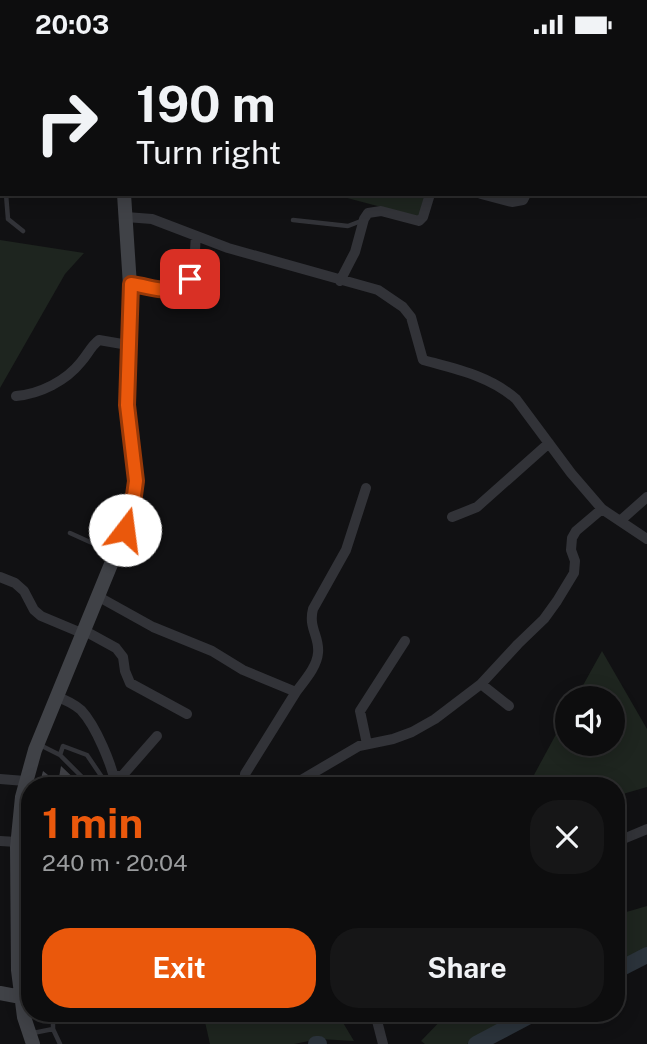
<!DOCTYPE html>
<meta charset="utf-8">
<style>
:root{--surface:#0d0d0e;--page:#161617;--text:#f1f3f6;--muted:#9a9c9e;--line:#2d2d2e;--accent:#ea580c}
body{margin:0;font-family:"Public Sans",sans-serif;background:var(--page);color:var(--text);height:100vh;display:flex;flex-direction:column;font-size:26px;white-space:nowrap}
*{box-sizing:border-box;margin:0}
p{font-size:23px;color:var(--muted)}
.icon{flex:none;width:38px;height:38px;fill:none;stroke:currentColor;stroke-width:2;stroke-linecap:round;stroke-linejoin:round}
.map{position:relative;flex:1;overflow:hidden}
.side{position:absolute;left:21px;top:728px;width:604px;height:245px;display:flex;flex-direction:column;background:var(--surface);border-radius:28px;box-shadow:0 4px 18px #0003,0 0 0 2px var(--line)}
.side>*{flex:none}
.guide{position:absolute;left:0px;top:0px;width:648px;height:147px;box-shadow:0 4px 18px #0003,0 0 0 2px var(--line);background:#0d0d0e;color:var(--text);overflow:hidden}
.fabs{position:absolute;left:555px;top:637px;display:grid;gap:14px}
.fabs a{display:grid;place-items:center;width:70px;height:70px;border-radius:50%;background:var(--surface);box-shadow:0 4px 18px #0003,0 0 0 2px var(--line);font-size:35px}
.pin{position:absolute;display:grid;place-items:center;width:60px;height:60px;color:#fff;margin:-30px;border-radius:14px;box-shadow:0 4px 10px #0006}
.me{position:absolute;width:77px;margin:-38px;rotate:15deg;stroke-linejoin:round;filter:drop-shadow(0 0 5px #0008)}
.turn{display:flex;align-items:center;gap:24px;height:147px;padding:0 21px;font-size:32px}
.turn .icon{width:91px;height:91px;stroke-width:2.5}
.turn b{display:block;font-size:49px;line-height:60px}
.round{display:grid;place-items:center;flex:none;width:74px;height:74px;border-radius:28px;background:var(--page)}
.head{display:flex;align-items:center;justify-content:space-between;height:119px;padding:0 21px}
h1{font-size:42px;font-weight:700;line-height:52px;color:var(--accent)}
.button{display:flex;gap:14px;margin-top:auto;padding:14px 21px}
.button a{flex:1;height:80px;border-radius:28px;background:var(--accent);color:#fff;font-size:28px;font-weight:700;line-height:80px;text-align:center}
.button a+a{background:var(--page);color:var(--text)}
.status{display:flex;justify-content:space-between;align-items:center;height:49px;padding:0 35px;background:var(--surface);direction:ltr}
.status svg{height:19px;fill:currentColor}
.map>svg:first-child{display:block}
.green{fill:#1e251f}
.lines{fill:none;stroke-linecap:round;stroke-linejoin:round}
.river{stroke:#2b333b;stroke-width:16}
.building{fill:#404146}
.service{stroke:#323338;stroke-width:4.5}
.minor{stroke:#323338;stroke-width:10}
.secondary{stroke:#404247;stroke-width:14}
.route-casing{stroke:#983908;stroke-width:18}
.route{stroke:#ea580c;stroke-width:12}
</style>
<div class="status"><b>20:03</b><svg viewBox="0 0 49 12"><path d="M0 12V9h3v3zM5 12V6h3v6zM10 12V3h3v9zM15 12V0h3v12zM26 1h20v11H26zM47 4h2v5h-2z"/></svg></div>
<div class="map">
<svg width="647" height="995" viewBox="0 0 647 995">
<rect width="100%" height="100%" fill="#111113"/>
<!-- green -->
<path class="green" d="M 332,145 L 425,145 L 419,168 Z
M 0,191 L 84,204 L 65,225 L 0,339 Z
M 602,602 L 647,680 L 647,738 L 616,747 L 616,737 L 528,737 L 567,665 L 567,695 L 612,695 L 612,649 L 576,649 Z
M 647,857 L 647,898 L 616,915 L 616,866 Z
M 203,964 L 346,964 L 342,972 L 354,992 L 319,990 L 294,995 L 210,995 Z
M 448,964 L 524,964 L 467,995 L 425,995 L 421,992 Z"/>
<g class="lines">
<!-- river -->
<path class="river" d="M 616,922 L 647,906
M 316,995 L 319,995
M 476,995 L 535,964"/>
</g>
<!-- building -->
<path class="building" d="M 61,717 L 82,737 L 39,737 L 43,722 L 58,734 Z"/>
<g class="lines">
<!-- service -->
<path class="service" d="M 246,0 L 258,0
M 166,2 L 167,0
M 6,145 L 8,170 L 23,182
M 293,171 L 348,177 L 361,172
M 70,484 L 112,503
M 38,695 L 60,706 L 91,737
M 60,706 L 63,697 L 87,706 L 108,737
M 55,964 L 53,966 L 53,980 L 60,995
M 33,984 L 53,980"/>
<!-- minor -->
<path class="minor" d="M 431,0 L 431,2
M 500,0 L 504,0
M 64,2 L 66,0
M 215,2 L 215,0
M 469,2 L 469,0
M 646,80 L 647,77
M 646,124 L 647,124
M 481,145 L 512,153 L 523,151 L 526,145
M 126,168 L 152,170 L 228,199 L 378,241 L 403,258 L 411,268 L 423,311 C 456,320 490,327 516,350 L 571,424 L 602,460 L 647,490
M 340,232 L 355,203 L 364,170 L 368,164 L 381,162 L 419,172 L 423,168 L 430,145
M 131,235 C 143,237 158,242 170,242 C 197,242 194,205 196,187
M 16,347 C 40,345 66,332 81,313 C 88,305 91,297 99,291 L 128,296
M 452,468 L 477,458 L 549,394
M 620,472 L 647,448
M 0,528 L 15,534 L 24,542 L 34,561 L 41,567 L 84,585
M 99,548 L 153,578 L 212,602 L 243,621 L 296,643 L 245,725 L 245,737
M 85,582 L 116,599 L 123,608 L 125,622 L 130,634 L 187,665
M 481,635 L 509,657
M 296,643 C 304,632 317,618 318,604 C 320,588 308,579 313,560 L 346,501 L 366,439
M 57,648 C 66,651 74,655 81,661 C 96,677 112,716 116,737
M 367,695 L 360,662 L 405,592
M 114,727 L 122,727 L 157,687
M 0,730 L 25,732
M 291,737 L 359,697 L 393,690 L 412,683 L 435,670 L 481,635 L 518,595 L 544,570 L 557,552 L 574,524 L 575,512 L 571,501 L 572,489 L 576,482 L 602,460
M 0,792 L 17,793
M 616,793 L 647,780
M 375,964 L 383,995"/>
<!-- secondary -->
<path class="secondary" d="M 117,2 L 117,0
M 0,944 L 21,948
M 33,995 L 24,968 L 18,921 L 17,798 L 22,748 L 35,701 L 125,481 L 132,461 L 137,432 L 127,356 L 131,252 L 124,145"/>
</g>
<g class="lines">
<!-- route casing -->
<g class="route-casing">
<path id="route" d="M 125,481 L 132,461 L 136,432 L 127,356 L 131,235 C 155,238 172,249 190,230"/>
</g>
<!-- route -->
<use href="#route" class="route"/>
</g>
</svg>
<div class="fabs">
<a><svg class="icon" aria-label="sound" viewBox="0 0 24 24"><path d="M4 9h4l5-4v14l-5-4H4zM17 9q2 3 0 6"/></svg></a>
</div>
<div class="pin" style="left:190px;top:230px;background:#d93025"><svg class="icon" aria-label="arrive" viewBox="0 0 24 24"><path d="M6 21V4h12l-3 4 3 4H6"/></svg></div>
<svg class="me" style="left:125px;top:481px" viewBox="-20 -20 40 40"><circle r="19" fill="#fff"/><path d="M0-13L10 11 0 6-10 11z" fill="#ea580c"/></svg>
<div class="guide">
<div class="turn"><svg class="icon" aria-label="right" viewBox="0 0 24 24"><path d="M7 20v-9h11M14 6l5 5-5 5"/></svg><div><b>190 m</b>Turn right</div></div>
</div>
<section class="side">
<div class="head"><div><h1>1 min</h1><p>240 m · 20:04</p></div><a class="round"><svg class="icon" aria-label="close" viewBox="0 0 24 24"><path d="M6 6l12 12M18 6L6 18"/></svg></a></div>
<div class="button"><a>Exit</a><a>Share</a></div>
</section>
</div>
